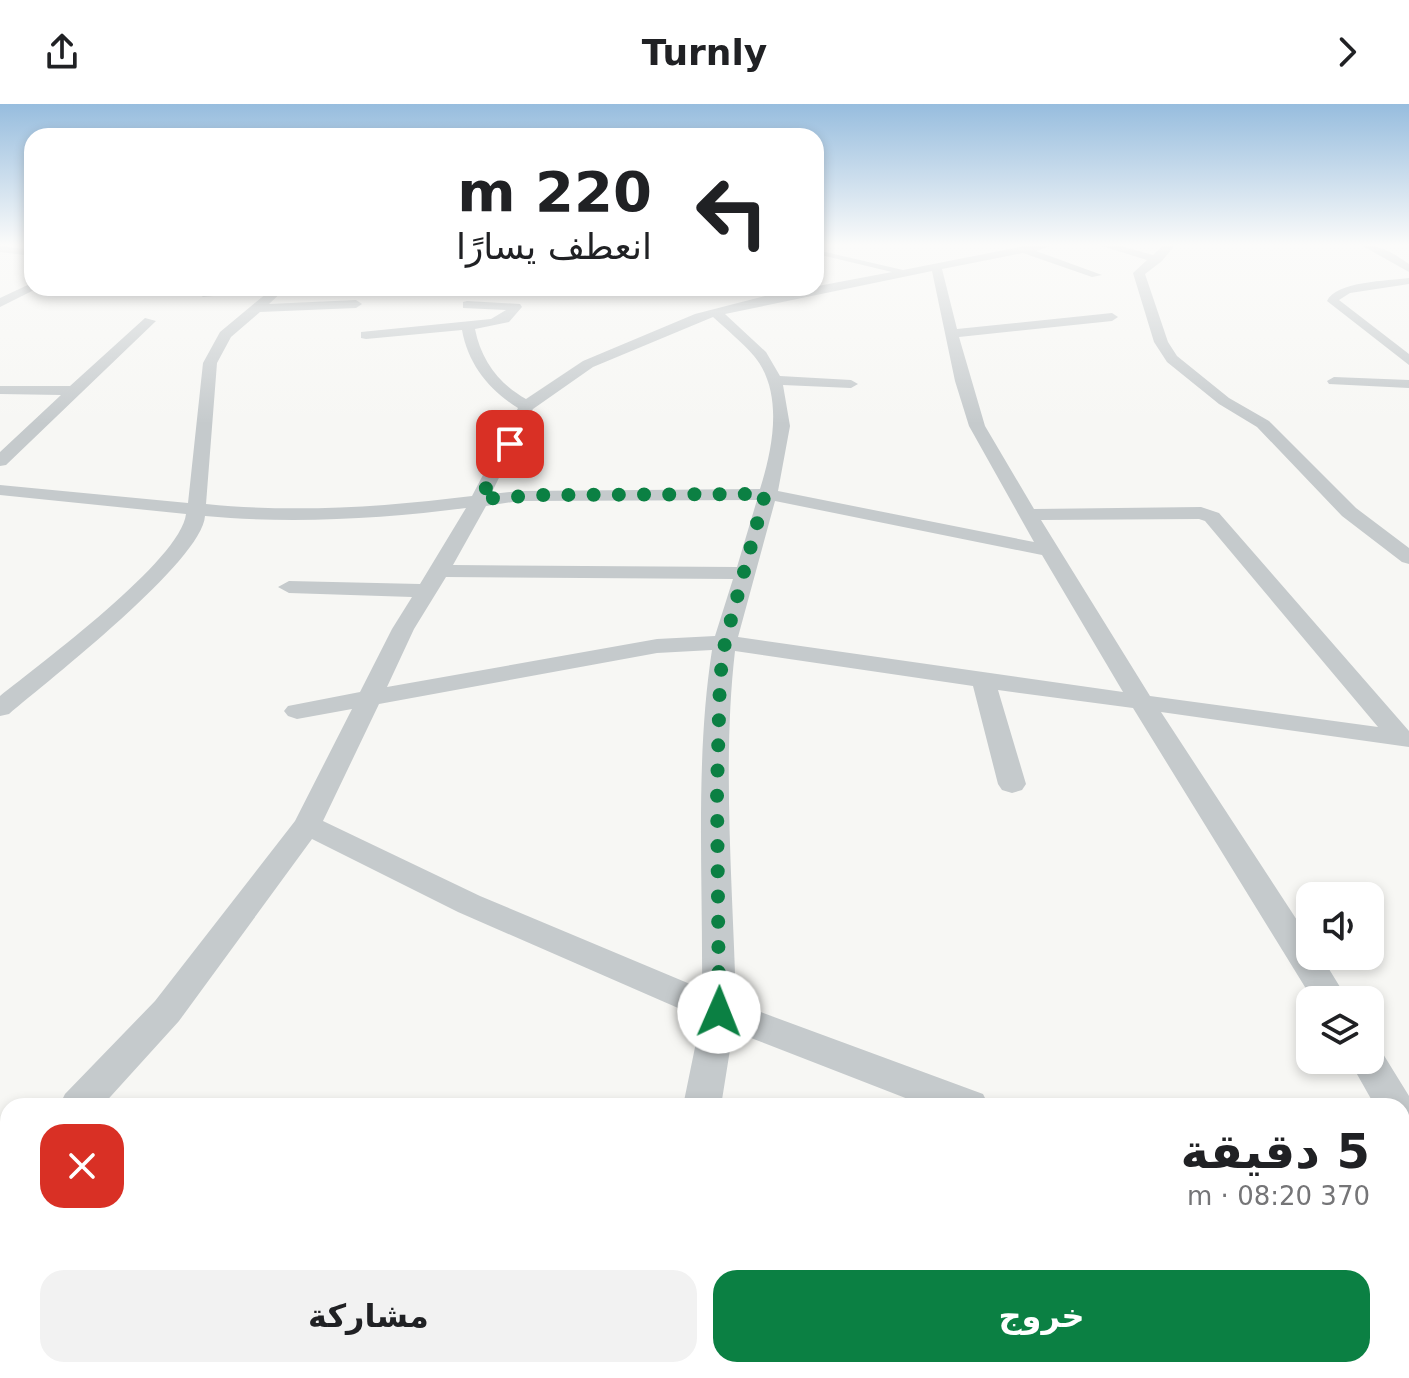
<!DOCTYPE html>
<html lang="ar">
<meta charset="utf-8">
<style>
:root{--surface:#fff;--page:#f2f2f2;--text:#202124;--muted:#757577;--accent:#0b8043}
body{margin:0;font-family:"DejaVu Sans",Cairo,sans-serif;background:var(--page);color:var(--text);direction:rtl;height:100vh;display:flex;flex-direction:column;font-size:30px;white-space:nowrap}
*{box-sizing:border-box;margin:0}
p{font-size:26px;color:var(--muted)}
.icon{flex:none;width:44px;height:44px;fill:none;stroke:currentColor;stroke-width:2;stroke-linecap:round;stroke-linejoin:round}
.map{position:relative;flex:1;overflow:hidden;direction:ltr}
.sheet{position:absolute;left:0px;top:994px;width:1410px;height:280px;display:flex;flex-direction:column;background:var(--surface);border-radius:24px 24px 0 0;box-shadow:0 4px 12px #0003;direction:rtl}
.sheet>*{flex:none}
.guide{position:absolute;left:24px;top:24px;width:800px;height:168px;border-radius:24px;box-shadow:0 4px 12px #0003;direction:rtl;background:#fff;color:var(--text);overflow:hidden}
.tools{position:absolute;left:1296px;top:778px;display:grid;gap:16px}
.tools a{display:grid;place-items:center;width:88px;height:88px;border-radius:16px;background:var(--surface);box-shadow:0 4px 12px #0003;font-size:40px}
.pin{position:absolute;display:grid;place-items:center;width:68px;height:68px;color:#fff;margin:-34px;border-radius:16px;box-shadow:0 4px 12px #0006}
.me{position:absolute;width:88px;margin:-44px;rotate:1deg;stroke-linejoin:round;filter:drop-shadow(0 0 6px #0008)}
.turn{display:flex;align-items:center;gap:28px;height:168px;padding:0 40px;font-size:36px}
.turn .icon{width:104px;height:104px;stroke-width:2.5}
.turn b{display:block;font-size:56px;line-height:68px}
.round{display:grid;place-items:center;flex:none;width:84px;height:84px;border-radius:24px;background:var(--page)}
.head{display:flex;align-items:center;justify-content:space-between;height:136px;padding:0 40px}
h1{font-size:48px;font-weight:700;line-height:60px}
.primary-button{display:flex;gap:16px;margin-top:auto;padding:16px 40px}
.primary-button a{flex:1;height:92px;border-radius:24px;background:var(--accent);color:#fff;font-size:32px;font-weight:700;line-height:92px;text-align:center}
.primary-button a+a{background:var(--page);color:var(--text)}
header{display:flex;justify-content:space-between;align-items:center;height:104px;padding:0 40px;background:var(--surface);font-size:36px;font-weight:700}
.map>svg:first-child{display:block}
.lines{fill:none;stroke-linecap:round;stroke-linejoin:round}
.minor{fill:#c5cacc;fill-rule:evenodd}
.route{stroke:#0b8043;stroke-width:14;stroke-dasharray:0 25.2}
</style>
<header><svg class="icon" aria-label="forward" viewBox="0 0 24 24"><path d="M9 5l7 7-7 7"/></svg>Turnly<svg class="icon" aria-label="share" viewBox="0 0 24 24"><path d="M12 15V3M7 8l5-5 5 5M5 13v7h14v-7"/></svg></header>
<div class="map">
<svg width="1409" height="1274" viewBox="0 0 1409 1274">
<rect width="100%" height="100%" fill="#f7f7f4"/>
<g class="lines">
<!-- minor -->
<path class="minor" d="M 1030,141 L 1053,141 L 1036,147 L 1102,171 L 1092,173 L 1023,149 L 942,165 L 957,225 L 1112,209 L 1118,213 L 1112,217 L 959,233 L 985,322 L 1034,405 L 1201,403 L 1219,409 L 1409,627 L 1409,643 L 1161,608 L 1310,836 L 1310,852 L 1321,852 L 1348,896 L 1313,896 L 1133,604 L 998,586 L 1026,680 L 1022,686 L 1012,689 L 1002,686 L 998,680 L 973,582 L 735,547 C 722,659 733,785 736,899 L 983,990 L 989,1002 L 926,1002 L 733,927 L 721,1002 L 683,1002 L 701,914 L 458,808 L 312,735 L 179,917 L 102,1002 L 59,1002 L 65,990 L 155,897 L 295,717 L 352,605 L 297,615 L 288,612 L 284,607 L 288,602 L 360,588 L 392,525 L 412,493 L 289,489 L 278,483 L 289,477 L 420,480 L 466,404 C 381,415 291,420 205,412 C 202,457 49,576 9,610 L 0,612 L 0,592 C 40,560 181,456 186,410 L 0,391 L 0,381 L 188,399 L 203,259 L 220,228 L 273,184 L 286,184 L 269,200 L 356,196 L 362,200 L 356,204 L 260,208 L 231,233 L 217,259 L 206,400 C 294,409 385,403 472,392 L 518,304 C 489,286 468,260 462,226 L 366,235 L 361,234 L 361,228 L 491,215 L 506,206 L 463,204 L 463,198 L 467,197 L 520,200 L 522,203 L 509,218 L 475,225 C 481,256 499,280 526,295 L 583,257 L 695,210 L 765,192 L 892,168 L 821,151 L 821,147 L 903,166 ZM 932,167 L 955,277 L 969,322 L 1034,438 L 778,387 L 790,322 L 783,281 L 851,284 L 858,280 L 851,276 L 780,272 L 766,248 L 725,210 ZM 713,213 C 727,226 742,238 754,252 C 784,288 773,344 760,385 L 519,387 L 491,390 L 533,305 L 593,263 ZM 757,396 L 737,463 L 453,461 L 486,402 L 519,397 ZM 775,397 L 1042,451 L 1123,588 L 738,533 ZM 1199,415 L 1205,417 L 1378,623 L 1150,592 L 1041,416 ZM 446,473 L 733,475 L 715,532 L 657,535 L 387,583 L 414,525 ZM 712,546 C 695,656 703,773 702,885 L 480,792 L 323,717 L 379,600 L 657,549 Z
M 1098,141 L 1117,141 L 1153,151 L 1163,141 L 1175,141 L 1162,157 L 1145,170 L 1168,238 L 1177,252 L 1229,294 L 1269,317 L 1356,404 L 1409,444 L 1409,460 L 1402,458 L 1342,412 L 1257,323 L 1219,300 L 1167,258 L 1154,238 L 1133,169 L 1147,156 Z
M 1361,141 C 1381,141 1393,149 1409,160 L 1409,168 Z
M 0,142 L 32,146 L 32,152 L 0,148 Z
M 1409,174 L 1409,180 L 1350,189 L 1339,196 L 1409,250 L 1409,261 L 1327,197 C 1336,177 1388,177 1409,174 Z
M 32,179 L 32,184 L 36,185 L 0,203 L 0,194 Z
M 219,184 L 264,184 L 258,188 L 203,193 L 197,189 Z
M 145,214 L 156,217 L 6,361 L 0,362 L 0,348 L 61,291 L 0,290 L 0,282 L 70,282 Z
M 1334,273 L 1409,276 L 1409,284 L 1329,280 L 1327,277 Z
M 1370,942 L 1380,945 L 1409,992 L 1409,1043 L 1402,1041 L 1402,1002 L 1375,1002 L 1349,956 L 1370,956 Z
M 8,1044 L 8,1083 L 0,1087 L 0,1047 Z
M 1402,1132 L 1409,1134 L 1409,1176 L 1402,1174 Z
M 0,1183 L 8,1186 L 8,1232 L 0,1229 Z
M 66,1266 L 120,1266 L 123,1274 L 69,1274 Z
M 631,1266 L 677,1266 L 675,1274 L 629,1274 Z
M 985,1266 L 1061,1266 L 1064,1274 L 988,1274 Z"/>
</g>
<!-- sky -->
<linearGradient id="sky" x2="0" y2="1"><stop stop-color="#97bdde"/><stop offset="0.44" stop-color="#fbfbfa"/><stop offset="1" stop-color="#fbfbfa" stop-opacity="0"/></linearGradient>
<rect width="1409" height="320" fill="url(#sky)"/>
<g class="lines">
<!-- route -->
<path class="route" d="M 510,340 L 480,395 L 543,391 L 765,390 L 725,538 L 720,574 L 717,687 L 719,908"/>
</g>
</svg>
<div class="tools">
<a><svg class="icon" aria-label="sound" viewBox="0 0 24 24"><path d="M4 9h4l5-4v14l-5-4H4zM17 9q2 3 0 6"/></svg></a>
<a><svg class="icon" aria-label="layers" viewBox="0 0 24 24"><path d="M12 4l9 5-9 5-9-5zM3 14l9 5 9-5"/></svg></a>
</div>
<div class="pin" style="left:510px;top:340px;background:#d93025"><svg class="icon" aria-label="arrive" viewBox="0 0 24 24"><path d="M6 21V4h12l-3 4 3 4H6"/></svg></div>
<svg class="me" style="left:719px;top:908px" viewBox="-20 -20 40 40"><circle r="19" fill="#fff"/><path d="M0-13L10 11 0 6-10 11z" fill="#0b8043"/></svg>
<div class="guide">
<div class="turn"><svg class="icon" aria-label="left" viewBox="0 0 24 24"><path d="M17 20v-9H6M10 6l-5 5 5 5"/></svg><div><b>220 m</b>انعطف يسارًا</div></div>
</div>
<section class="sheet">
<div class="head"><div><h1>5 دقيقة</h1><p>370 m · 08:20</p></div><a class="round" style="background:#d93025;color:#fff"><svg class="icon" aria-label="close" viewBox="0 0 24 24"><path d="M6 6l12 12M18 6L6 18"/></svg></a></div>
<div class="primary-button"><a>خروج</a><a>مشاركة</a></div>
</section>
</div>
